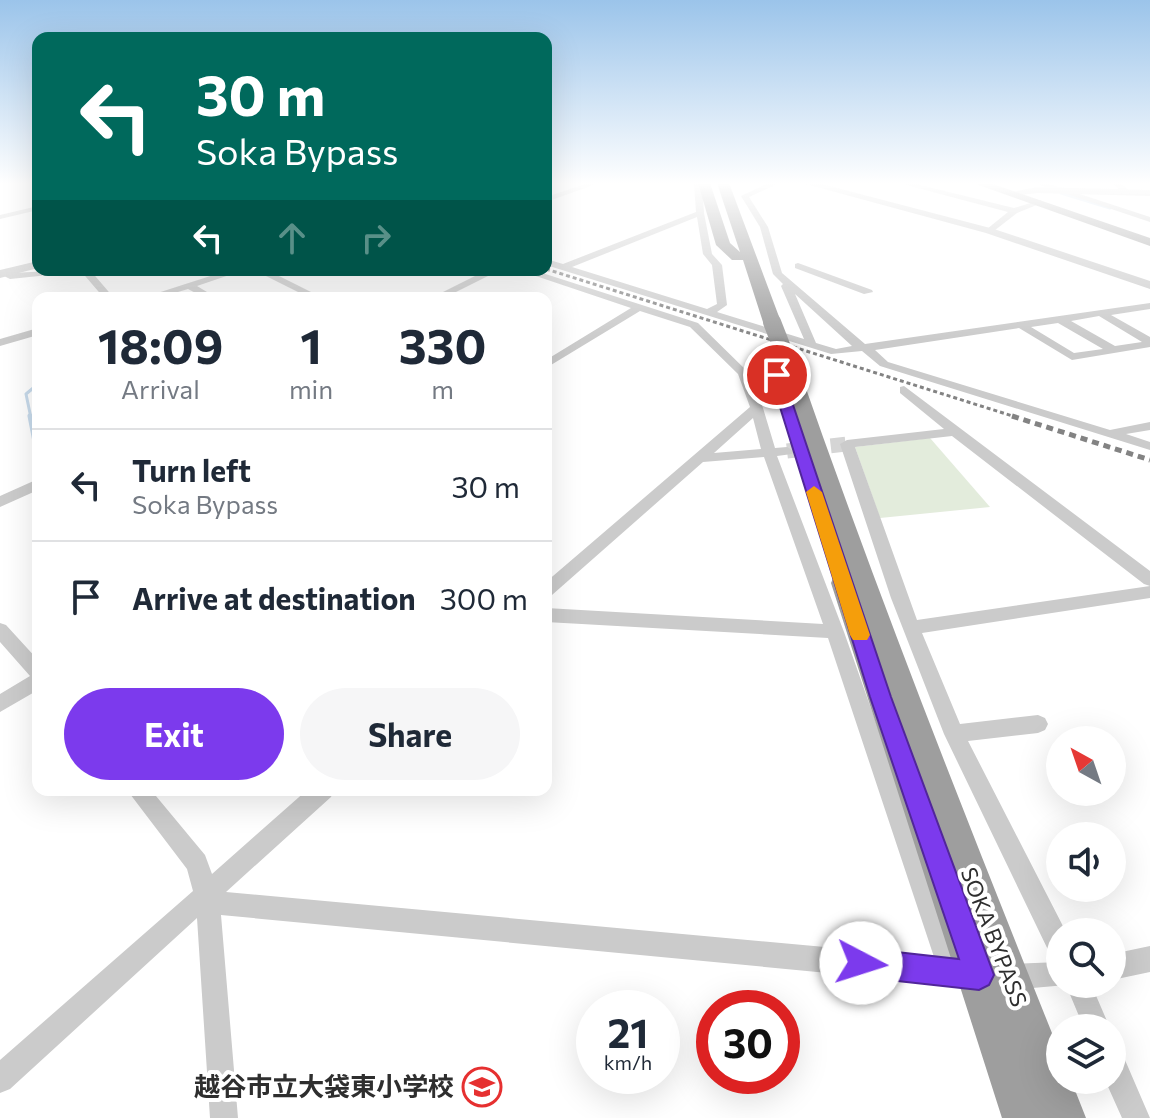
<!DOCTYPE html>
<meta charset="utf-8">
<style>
:root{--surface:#fff;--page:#f6f6f7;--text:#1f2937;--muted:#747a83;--line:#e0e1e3;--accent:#7c3aed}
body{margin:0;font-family:Commissioner,"Noto Sans JP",sans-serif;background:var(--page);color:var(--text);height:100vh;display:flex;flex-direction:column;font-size:30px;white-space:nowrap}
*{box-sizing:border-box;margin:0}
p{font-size:26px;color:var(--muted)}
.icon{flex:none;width:44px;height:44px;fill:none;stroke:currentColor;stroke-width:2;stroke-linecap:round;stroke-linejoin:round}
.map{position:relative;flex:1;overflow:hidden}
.sheet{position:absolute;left:32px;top:292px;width:520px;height:504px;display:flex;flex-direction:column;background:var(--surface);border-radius:16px;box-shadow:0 8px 32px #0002}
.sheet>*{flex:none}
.top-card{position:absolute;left:32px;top:32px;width:520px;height:244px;border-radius:16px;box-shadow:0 8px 32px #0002;background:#00695c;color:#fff;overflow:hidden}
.needle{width:52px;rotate:320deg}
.fabs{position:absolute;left:1046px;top:726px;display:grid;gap:16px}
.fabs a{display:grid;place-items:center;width:80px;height:80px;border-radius:50%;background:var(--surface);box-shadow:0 8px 32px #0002;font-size:40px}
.speed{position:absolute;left:576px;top:990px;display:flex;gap:16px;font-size:40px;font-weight:700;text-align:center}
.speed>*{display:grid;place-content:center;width:104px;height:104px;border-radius:50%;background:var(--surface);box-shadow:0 8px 32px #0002;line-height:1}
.speed small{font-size:20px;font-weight:400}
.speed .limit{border:12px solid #d22;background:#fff;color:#111}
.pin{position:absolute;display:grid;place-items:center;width:68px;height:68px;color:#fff;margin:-34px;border:4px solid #fff;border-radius:50%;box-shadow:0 2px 8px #0007}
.me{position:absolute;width:88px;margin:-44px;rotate:95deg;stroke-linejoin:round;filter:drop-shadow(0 0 6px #0008)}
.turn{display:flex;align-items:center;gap:28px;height:168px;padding:0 32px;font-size:36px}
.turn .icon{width:104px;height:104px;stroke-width:2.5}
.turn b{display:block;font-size:56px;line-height:68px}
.lanes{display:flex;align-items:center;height:76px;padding:0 32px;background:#0003;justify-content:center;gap:40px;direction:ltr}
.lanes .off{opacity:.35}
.eta{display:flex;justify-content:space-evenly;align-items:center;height:136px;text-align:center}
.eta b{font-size:48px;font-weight:700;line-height:56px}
.action{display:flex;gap:16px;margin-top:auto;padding:16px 32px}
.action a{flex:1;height:92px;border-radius:48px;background:var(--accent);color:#fff;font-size:32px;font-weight:700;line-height:92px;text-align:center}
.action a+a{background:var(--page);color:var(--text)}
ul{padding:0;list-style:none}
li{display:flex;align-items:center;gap:24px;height:112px;padding:0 32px;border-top:2px solid var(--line)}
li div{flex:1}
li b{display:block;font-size:30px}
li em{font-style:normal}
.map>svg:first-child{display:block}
.green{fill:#e3ecdc}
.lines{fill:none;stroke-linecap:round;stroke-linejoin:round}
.stream-far1{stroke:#c8dbec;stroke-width:3}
.stream{stroke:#c8dbec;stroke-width:5}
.minor-tunnel{stroke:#d5d5d5;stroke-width:15;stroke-dasharray:15 7;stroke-linecap:butt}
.minor{fill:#cbcbcb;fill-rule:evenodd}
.tertiary{fill:#cbcbcb;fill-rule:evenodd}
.primary{fill:#a6a6a6;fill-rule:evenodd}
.trunk{fill:#9e9e9e;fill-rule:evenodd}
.rail-far1{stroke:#838383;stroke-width:3;stroke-dasharray:4 3;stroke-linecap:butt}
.rail{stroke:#838383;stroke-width:5;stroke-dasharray:7 5;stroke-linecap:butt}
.trunk-bridge{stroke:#9e9e9e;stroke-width:18}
.route{fill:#7c3aed;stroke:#51269a;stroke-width:2}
.slow{fill:#f59e0b}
.labels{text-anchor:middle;stroke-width:8;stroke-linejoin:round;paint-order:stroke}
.street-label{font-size:22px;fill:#2e2e2e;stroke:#fff}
.near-poi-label{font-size:26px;font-weight:bold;fill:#2e2e2e;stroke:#fff;text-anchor:end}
</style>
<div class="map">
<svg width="1150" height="1118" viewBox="0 0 1150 1118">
<rect width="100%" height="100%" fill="#fff"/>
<!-- green -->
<path class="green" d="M 930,438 L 990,507 L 880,518 L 855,447 Z"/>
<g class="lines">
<!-- stream-far1 -->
<path class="stream-far1" d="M 1061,193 L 1110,208
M 31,418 L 26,394 L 38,384"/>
<!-- stream -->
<path class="stream" d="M 30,416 L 38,457"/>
<!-- minor-tunnel -->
<path class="minor-tunnel" d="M 787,451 L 847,444"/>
<!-- minor -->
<path class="minor" d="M 588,183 L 599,183 L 546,202 L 546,197 Z
M 694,183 L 702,183 L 704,213 L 712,254 L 722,265 L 727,305 L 717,312 L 804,339 L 781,286 L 783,284 L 773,274 L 760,227 L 741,196 L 769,183 L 779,183 L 749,197 L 768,227 L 782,273 L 865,344 L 1150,303 L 1150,309 L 1111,315 L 1150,337 L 1150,347 L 1072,360 L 1019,328 L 875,350 L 888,362 L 1110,430 L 1150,422 L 1150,430 L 1126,434 L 1150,442 L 1150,450 L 880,366 L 862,351 L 831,354 L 546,265 L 546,259 L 563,264 L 696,212 ZM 697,217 L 703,254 L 712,265 L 717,304 L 707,309 L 572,267 ZM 795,294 L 852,346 L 836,349 L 816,343 ZM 1099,316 L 1142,342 L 1115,346 L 1071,321 ZM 1058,323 L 1103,349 L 1074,353 L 1031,327 Z
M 899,183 L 912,183 L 1014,208 L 1040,200 L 1044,202 L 1017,213 L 990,234 L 986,231 L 987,229 L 1008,212 Z
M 1034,183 L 1046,183 L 1150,217 L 1150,222 Z
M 1112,183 L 1120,183 L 1132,193 L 1125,195 Z
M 38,206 L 38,210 L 0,219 L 0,215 Z
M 798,263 L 872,290 L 873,292 L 864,294 L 795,268 L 795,264 Z
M 4,270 L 11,273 L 73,270 L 68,273 L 10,279 L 0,274 Z
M 80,270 L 90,270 L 114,298 L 104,298 Z
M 229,270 L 244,270 L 197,286 L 217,298 L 205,298 L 188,289 L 158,298 L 142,298 Z
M 254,270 L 267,270 L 323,298 L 310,298 Z
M 487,270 L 500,270 L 444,298 L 431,298 Z
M 518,270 L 533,270 L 698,323 L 749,373 L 763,408 L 775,448 L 787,447 L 794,451 L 792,454 L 777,456 L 844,632 L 960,960 L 984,965 L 988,974 L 984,983 L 975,987 L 221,915 L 238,1118 L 210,1118 L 197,918 L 10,1089 L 0,1093 L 0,1060 L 193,891 L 187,869 L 127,790 L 151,790 L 205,855 L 212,874 L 307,790 L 334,790 L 331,797 L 226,892 L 934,957 L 828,638 L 546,622 L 546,608 L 823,624 L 764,457 L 703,462 L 552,595 L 546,597 L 546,582 L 750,407 L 738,374 L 690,327 L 640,311 L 546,368 L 546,360 L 631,308 ZM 753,418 L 761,449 L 714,453 Z
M 38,328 L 38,335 L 0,346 L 0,339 Z
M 904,386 L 1150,571 L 1150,598 L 922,633 L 960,724 L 1038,715 L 1045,718 L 1048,724 L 1045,730 L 1038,733 L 968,741 L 1066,932 L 1060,932 L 1060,959 L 1051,956 L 944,734 L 891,598 L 840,444 L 847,440 L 944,429 L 900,393 L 900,387 ZM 952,436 L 1144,584 L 1150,586 L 917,620 L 855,447 Z
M 38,479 L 38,490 L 0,507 L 0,496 Z
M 0,623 L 6,625 L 38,660 L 38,690 L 0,712 L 0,694 L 30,676 L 0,642 Z
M 1150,946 L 1150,972 L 1112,980 L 1112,954 Z
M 1060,962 L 1060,984 L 1091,984 L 1110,1028 L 1084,1028 L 1066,985 L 1010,990 L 1001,986 L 997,977 L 1001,968 L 1010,964 Z
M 1112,1049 L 1122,1053 L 1150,1118 L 1122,1118 L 1105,1080 L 1112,1080 Z"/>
<!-- tertiary -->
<path class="tertiary" d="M 802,183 L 818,183 L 994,229 L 1150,281 L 1150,289 L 986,233 Z
M 1037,187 L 1150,190 L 1150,196 L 1037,193 L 1012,196 L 1007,193 Z
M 38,261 L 38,268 L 0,278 L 0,270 Z"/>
<!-- primary -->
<path class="primary" d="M 973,183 L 990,183 L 1150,238 L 1150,246 Z"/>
<!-- trunk -->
<path class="trunk" d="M 698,183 L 710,183 L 730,243 L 740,252 L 717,183 L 729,183 L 781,322 L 778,326 L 772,327 L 763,322 L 743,260 L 732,260 L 716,245 Z
M 788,357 L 797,363 C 878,596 968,824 1060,1053 L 1060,1080 L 1071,1080 L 1086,1118 L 1002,1118 L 831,583 L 834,576 L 845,574 L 779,363 Z"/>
<!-- rail-far1 -->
<path class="rail-far1" d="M 546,269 L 1019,418"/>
<!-- rail -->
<path class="rail" d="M 1012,416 L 1150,460"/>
<!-- trunk-bridge -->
<path class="trunk-bridge" d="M 772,322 L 788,363"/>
</g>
<!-- sky -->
<linearGradient id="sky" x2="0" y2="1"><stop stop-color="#9bc4ea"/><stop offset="0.54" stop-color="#fff"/><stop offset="1" stop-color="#fff" stop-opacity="0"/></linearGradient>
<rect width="1150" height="340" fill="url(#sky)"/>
<!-- route -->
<path class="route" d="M 772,372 L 783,375 L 891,697 L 994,975 L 989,985 L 979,990 L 861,977 L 851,973 L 846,963 L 851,953 L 861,948 L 959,959 L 870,697 L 770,375 Z"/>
<!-- slow -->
<path class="slow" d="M 814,486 L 822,492 L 870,635 L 867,640 L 853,640 L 850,635 L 806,492 Z"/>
<!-- icons -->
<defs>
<g id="school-ring" transform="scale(2)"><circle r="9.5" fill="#fff" stroke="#e63030" stroke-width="1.5"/><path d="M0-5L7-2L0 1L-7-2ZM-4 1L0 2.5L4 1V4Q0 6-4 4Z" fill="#e63030"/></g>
</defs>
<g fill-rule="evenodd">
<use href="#school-ring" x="482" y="1087"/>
</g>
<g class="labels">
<!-- street labels -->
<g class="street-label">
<text transform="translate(994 937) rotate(69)" y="8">SOKA BYPASS</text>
</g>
<!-- near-poi labels -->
<g class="near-poi-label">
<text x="454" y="1096">越谷市立大袋東小学校</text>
</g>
</g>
</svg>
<div class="fabs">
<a><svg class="needle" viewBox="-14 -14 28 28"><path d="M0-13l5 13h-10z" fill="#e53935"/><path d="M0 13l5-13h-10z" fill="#747a83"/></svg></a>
<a><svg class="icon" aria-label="sound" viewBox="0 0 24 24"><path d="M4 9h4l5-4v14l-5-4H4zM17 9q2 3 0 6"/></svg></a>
<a><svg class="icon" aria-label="search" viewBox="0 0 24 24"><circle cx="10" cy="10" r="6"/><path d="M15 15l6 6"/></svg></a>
<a><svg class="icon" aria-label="layers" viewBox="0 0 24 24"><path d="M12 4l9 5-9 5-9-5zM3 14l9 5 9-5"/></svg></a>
</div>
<div class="speed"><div>21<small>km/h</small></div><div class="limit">30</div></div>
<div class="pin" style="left:777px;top:375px;background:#d93025"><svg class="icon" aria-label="arrive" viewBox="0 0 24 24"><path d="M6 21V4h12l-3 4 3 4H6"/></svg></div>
<svg class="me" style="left:861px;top:963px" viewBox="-20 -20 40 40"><circle r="19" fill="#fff"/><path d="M0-13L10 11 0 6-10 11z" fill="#7c3aed"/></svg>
<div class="top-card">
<div class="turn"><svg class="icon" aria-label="left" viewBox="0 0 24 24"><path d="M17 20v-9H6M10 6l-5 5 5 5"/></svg><div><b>30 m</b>Soka Bypass</div></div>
<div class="lanes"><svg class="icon" aria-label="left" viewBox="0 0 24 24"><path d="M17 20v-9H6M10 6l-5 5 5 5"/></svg><svg class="icon off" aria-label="ahead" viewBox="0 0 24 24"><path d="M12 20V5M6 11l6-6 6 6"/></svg><svg class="icon off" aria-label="right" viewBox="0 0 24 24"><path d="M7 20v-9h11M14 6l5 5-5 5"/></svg></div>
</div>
<section class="sheet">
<div class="eta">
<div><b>18:09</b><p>Arrival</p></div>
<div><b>1</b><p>min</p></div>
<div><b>330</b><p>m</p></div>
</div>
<ul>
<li><svg class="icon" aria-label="left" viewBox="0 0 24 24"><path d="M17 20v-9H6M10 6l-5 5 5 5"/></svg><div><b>Turn left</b><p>Soka Bypass</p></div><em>30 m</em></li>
<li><svg class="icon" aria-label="arrive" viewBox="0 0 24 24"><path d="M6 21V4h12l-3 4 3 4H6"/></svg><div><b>Arrive at destination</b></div><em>300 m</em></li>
</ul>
<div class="action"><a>Exit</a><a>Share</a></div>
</section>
</div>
